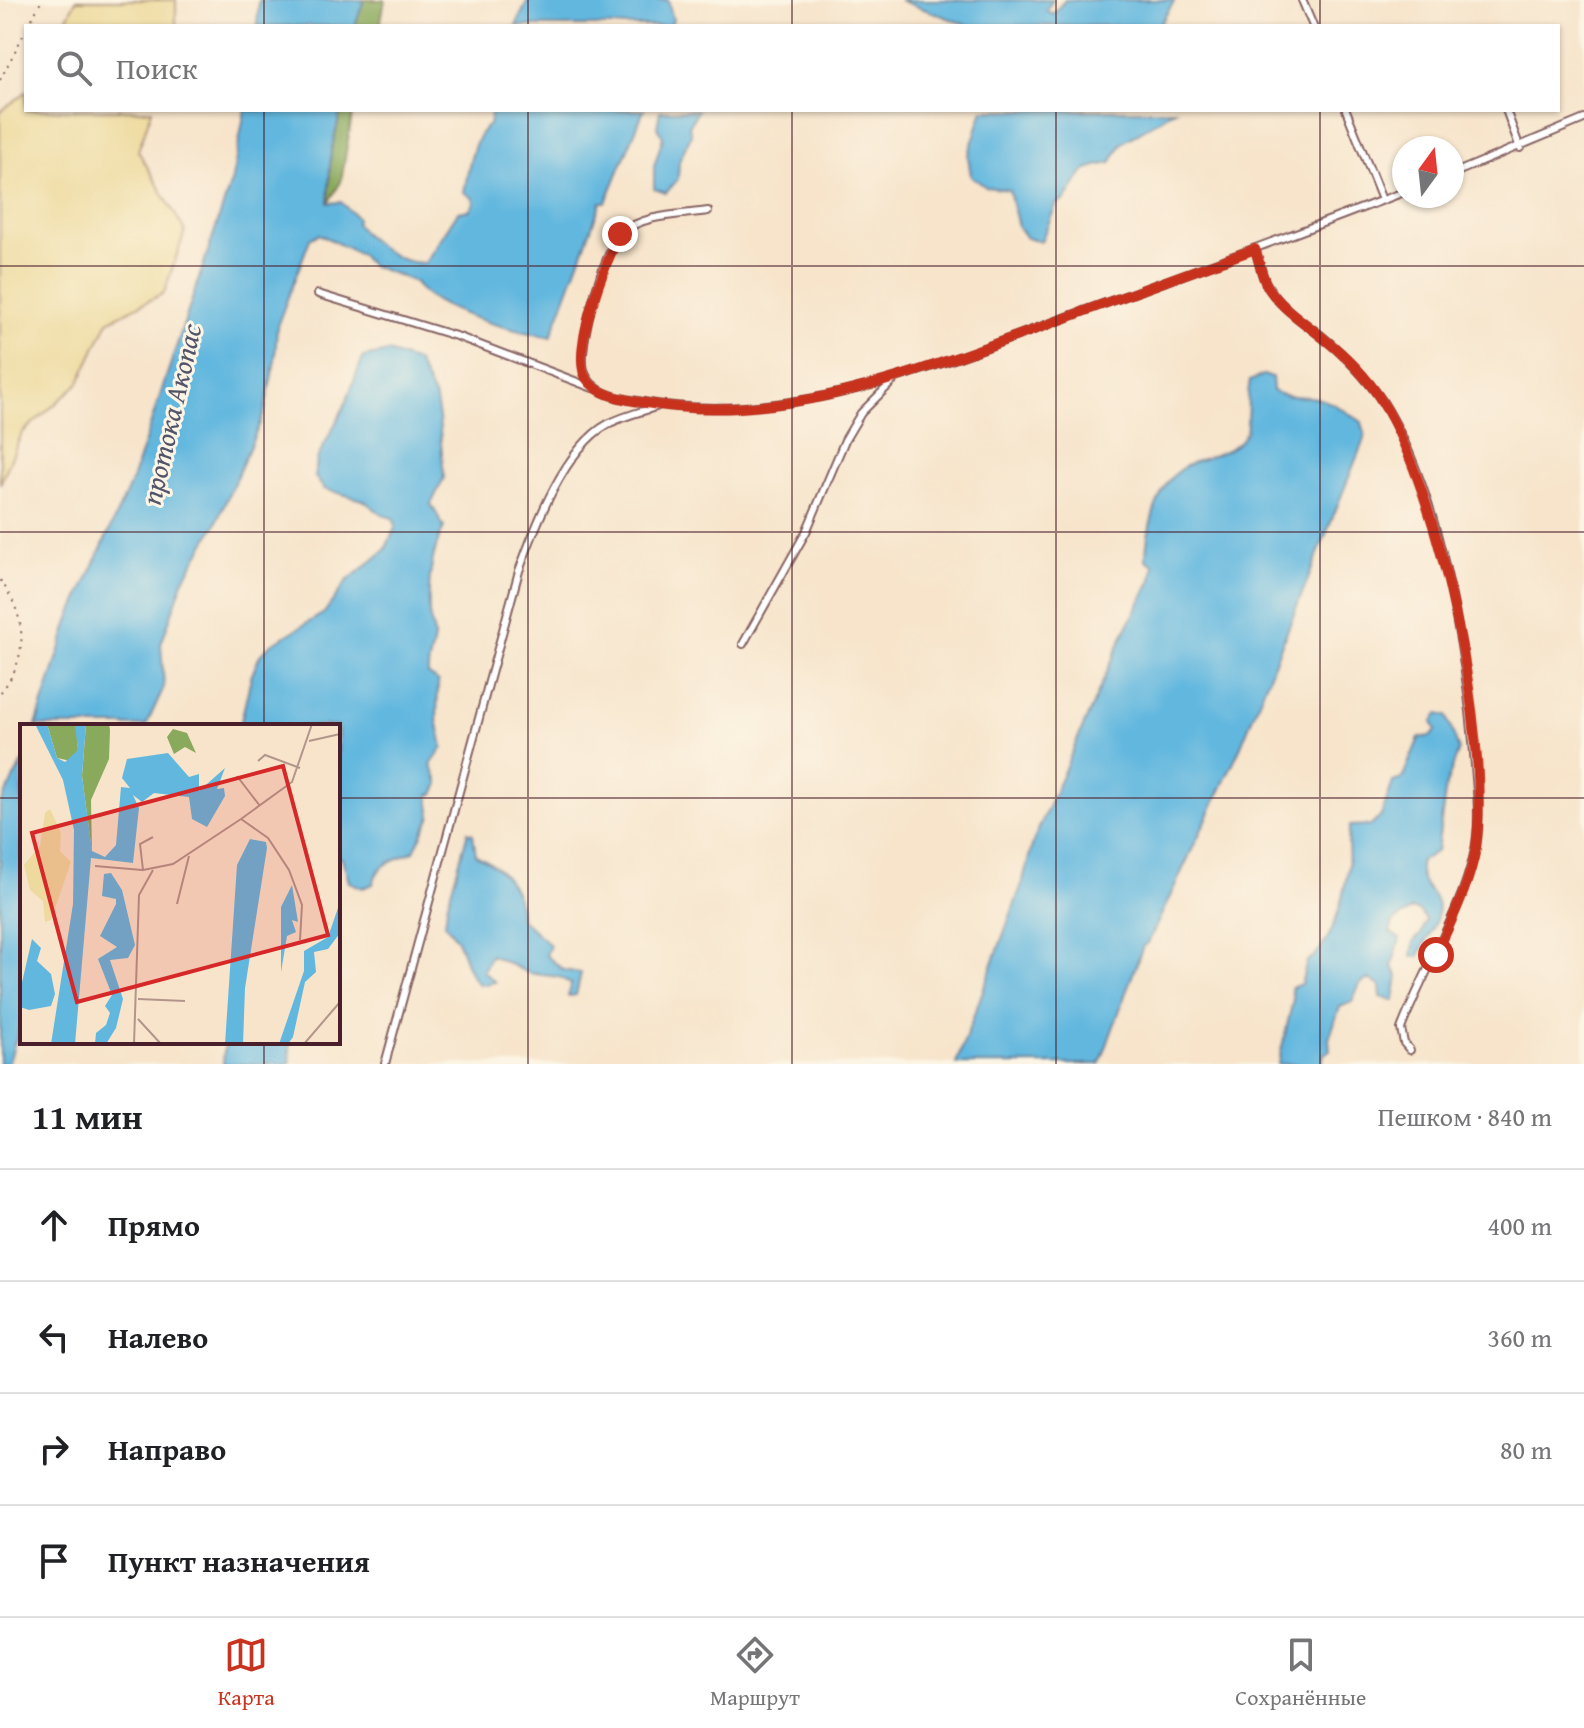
<!DOCTYPE html>
<html lang="ru">
<meta charset="utf-8">
<style>
body{margin:0;font-family:"Gentium Book Plus",serif;background:#f2f2f2;color:#202124}
.compass{position:absolute;left:1392px;top:136px;width:72px;height:72px;border-radius:50%;background:#fff;box-shadow:0 2px 6px #0004;rotate:15deg}
.stop{position:absolute;width:24px;height:24px;margin:-18px;border:6px solid #c8321e;border-radius:50%;background:#fff}
.stop.end{background:#c8321e;border-color:#fff;box-shadow:0 2px 8px #0008}
.list{margin:0;padding:0;list-style:none}
h2{display:flex;justify-content:space-between;align-items:center;height:104px;margin:0;padding:0 32px;font-size:34px}
h2 small{font-size:26px;font-weight:400;color:#757577}
.list li{display:grid;grid-template-columns:52px 1fr auto;gap:24px;align-items:center;box-sizing:border-box;height:112px;padding:0 32px;border-top:2px solid #e0e0e0}
.list b{display:block;font-size:30px;white-space:nowrap}
.list em{font-size:26px;font-style:normal;color:#757577}
.icon{flex:none;width:44px;height:44px;fill:none;stroke:currentColor;stroke-width:2;stroke-linecap:round;stroke-linejoin:round}
.map{position:relative;flex:none;width:1584px;height:1064px;overflow:hidden}
.search{position:absolute;background:#fff;box-shadow:0 2px 6px #0004;left:24px;right:24px;top:24px;height:88px;display:flex;align-items:center;gap:20px;box-sizing:border-box;padding:0 28px;border-radius:0px;color:#757577;font-size:30px}
.sheet{height:552px;background:#fff}
nav{display:flex;justify-content:space-around;align-items:center;box-sizing:border-box;height:112px;border-top:2px solid #e0e0e0;background:#fff;font-size:22px;color:#757577}
nav a{display:grid;justify-items:center;gap:4px}
nav .on{color:#c8321e}
.map>svg:first-child{display:block}
.forest{fill:#89a95c;stroke:#6a6444;stroke-width:2}
.sand{fill:#eeda9e;stroke:#9c7c64;stroke-width:2}
.water{fill:#62b7df;stroke:#566b85;stroke-width:2}
.lines{fill:none;stroke-linecap:round;stroke-linejoin:round}
.lane-casing{stroke:#876463;stroke-width:10}
.path{stroke:#876463;stroke-width:2;stroke-dasharray:2 6;stroke-linecap:butt}
.lane{stroke:#fff;stroke-width:6}
.route{stroke:#c8321e;stroke-width:10}
.grid{fill:none;stroke:#4a1f2b;stroke-width:2;stroke-opacity:0.55}
.labels{text-anchor:middle;stroke-width:6;stroke-linejoin:round;paint-order:stroke}
.water-label{font-size:28px;font-style:italic;fill:#52546a;stroke:#fcf5e5}
.inset-road{fill:none;stroke:#b2958b;stroke-width:2}
.view{fill:#d62828;fill-opacity:0.15;stroke:#d62828;stroke-width:4}
.inset-edge{fill:none;stroke:#4a1f2b;stroke-width:4}
</style>
<div class="map">
<svg width="1584" height="1064" viewBox="0 0 1584 1064">
<rect width="100%" height="100%" fill="#fcf5e5"/>
<filter id="ink" filterUnits="userSpaceOnUse"><feTurbulence type="fractalNoise" baseFrequency=".0125" numOctaves="2"/><feDisplacementMap in="SourceGraphic" scale="16" xChannelSelector="R" yChannelSelector="G"/><feConvolveMatrix kernelMatrix="1 2 1 2 8 2 1 2 1" color-interpolation-filters="sRGB"/></filter>
<filter id="wash" filterUnits="userSpaceOnUse"><feTurbulence type="fractalNoise" baseFrequency=".006" numOctaves="4" result="noise"/><feDisplacementMap in="SourceGraphic" scale="32" xChannelSelector="R" yChannelSelector="G"/><feGaussianBlur stdDeviation="1.8" result="paint"/><feColorMatrix in="noise" values="0 0 0 0 0 0 0 0 0 0 0 0 0 0 0 0 0 1.4 0 .05"/><feComposite in="paint" operator="in"/></filter>
<g filter="url(#wash)">
<rect width="100%" height="100%" fill="#f7e4cb"/>
<!-- forest -->
<path class="forest" d="M 364,0 L 385,0 L 380,26 L 355,26 Z
M 341,110 L 353,110 L 341,182 L 328,203 L 331,151 Z"/>
<!-- sand -->
<path class="sand" d="M 76,0 L 176,0 L 176,26 L 63,26 Z
M 26,92 L 26,110 L 152,110 L 138,151 L 185,231 L 164,293 L 108,321 L 79,383 L 22,433 L 0,484 L 0,112 Z"/>
<!-- water -->
<path class="water" d="M 259,0 L 364,0 L 355,26 L 257,26 Z
M 528,0 L 668,0 L 673,20 L 670,26 L 516,26 Z
M 899,0 L 1053,0 L 1046,10 L 1053,14 L 1065,0 L 1175,0 L 1159,26 L 970,26 Z
M 245,110 L 341,110 L 331,151 L 328,203 L 341,202 L 357,218 L 356,224 C 372,244 398,264 425,263 L 458,212 L 470,210 L 474,203 L 473,198 L 464,192 C 468,174 472,135 489,125 L 492,110 L 644,110 L 606,202 L 601,202 L 551,337 C 519,332 429,311 415,282 L 370,265 L 361,255 L 319,234 L 310,239 L 277,326 L 275,360 L 264,414 L 215,526 L 184,579 L 161,644 L 164,687 L 146,726 L 36,726 L 70,618 L 132,480 L 232,179 Z
M 698,110 L 689,126 L 691,135 L 679,161 L 678,179 L 666,193 L 654,189 L 654,166 L 663,137 L 657,127 L 660,111 Z
M 983,110 L 1175,110 L 1122,143 L 1111,163 C 1102,165 1093,165 1086,171 C 1074,179 1071,202 1057,203 L 1041,241 L 1026,238 L 1018,227 L 1009,190 L 986,187 L 971,176 L 968,156 Z
M 388,352 L 417,362 L 436,400 L 439,418 L 444,478 L 431,504 L 444,527 C 431,554 428,581 429,612 C 429,621 434,628 434,637 C 433,650 427,661 428,674 L 438,682 L 437,719 L 443,747 L 431,765 L 439,784 L 434,794 L 429,795 L 431,816 L 414,851 C 395,861 378,862 373,884 L 363,888 L 349,882 L 342,858 L 338,858 L 338,726 L 240,726 L 251,677 L 260,655 L 270,645 L 324,613 L 347,581 L 385,550 L 396,526 L 393,518 L 383,515 L 363,500 L 324,489 L 315,477 L 317,459 L 344,407 L 363,357 Z
M 1263,375 L 1272,377 L 1273,391 C 1287,399 1301,395 1317,398 C 1333,402 1348,413 1362,422 L 1365,437 L 1241,746 L 1148,943 L 1143,946 L 1100,1064 L 956,1064 L 1022,884 L 1033,842 L 1123,635 L 1152,580 L 1154,565 L 1146,560 C 1146,534 1156,490 1177,472 C 1196,455 1236,457 1246,431 C 1249,421 1246,395 1250,381 Z
M 1438,714 L 1447,716 L 1459,750 L 1446,785 L 1437,851 L 1421,861 C 1414,885 1440,894 1438,911 C 1436,927 1425,943 1418,957 L 1412,957 L 1414,941 L 1421,934 L 1426,920 L 1419,911 L 1412,909 L 1393,922 L 1390,932 L 1400,939 L 1392,966 L 1398,976 L 1394,1001 L 1381,997 L 1380,986 L 1369,979 L 1360,984 L 1352,1002 L 1340,1007 L 1329,1039 L 1330,1050 L 1324,1054 L 1322,1064 L 1278,1064 L 1293,1000 L 1291,988 L 1301,984 L 1307,961 C 1333,946 1343,898 1348,869 C 1350,854 1346,839 1350,826 L 1371,825 L 1381,816 L 1393,782 L 1402,779 L 1419,738 L 1431,736 L 1436,730 L 1432,722 Z
M 22,762 L 22,1020 L 8,1064 L 0,1064 L 0,805 Z
M 468,832 L 473,834 L 476,855 C 503,868 520,888 520,918 L 550,945 L 546,955 L 563,970 L 581,973 L 576,995 L 568,996 L 571,984 L 559,977 L 528,973 L 491,955 L 483,971 L 495,982 L 480,985 C 462,972 465,941 445,925 L 447,906 Z
M 225,1042 L 290,1042 L 290,1064 L 223,1064 Z"/>
</g>
<g filter="url(#ink)">
<g class="lines">
<defs>
<path id="lane" d="M 1302,0 L 1313,26
M 1346,110 L 1382,200
M 1506,110 L 1520,148
M 1452,174 L 1584,119
M 708,211 C 681,215 643,214 622,233 C 603,250 577,347 584,370 C 590,393 617,398 637,401 C 792,430 939,364 1081,312 C 1189,273 1297,233 1404,192
M 1255,249 C 1259,260 1261,273 1266,283 C 1279,307 1302,321 1323,337 C 1344,355 1365,376 1381,399 C 1441,492 1467,655 1475,766 C 1477,793 1481,823 1475,850 C 1461,914 1424,969 1401,1029 L 1404,1043 L 1410,1050
M 318,294 L 459,337 L 593,388
M 743,644 L 806,532 L 845,440 L 861,413 L 894,380
M 385,1064 L 519,571 C 535,527 564,448 608,424 C 623,416 640,412 656,407"/>
</defs>
<!-- lane casing -->
<use href="#lane" class="lane-casing"/>
<!-- path -->
<path class="path" d="M 28,26 L 42,0
M 0,80 L 26,30
M 0,580 C 27,616 30,658 0,693"/>
<!-- lane -->
<use href="#lane" class="lane"/>
</g>
</g>
<g class="lines" filter="url(#ink)">
<!-- route -->
<path class="route" d="M 620,234 C 606,261 570,351 586,378 C 596,395 622,399 640,402 C 775,427 903,377 1028,332 C 1103,304 1179,276 1255,249 C 1259,260 1261,274 1266,284 C 1279,307 1303,321 1323,338 C 1345,355 1366,376 1381,400 C 1440,493 1491,738 1476,847 C 1470,884 1451,921 1436,955"/>
</g>
<!-- grid -->
<path class="grid" d="M 264,0 L 264,26M 528,0 L 528,26M 792,0 L 792,26M 1056,0 L 1056,26M 1320,0 L 1320,26M 264,110 L 264,726M 528,110 L 528,1064M 792,110 L 792,1064M 1056,110 L 1056,1064M 1320,110 L 1320,1064M 0,266 L 1584,266M 0,532 L 1584,532M 0,798 L 22,798M 338,798 L 1584,798M 264,1042 L 264,1064"/>
<g class="labels">
<!-- water labels -->
<g class="water-label">
<text transform="translate(171 414) rotate(-77)" y="10">протока Акопас</text>
</g>
</g>
<!-- overview -->
<g transform="translate(20 724)">
<rect width="320" height="320" fill="#f7e4cb"/>
<path d="M 27,0 L 56,0 L 58,26 L 51,37 L 37,34 ZM 66,0 L 89,0 L 90,6 L 89,35 L 71,76 L 72,128 L 62,52 ZM 153,5 L 167,9 L 176,29 L 165,23 L 154,30 L 147,13 Z" fill="#89a95c"/>
<path d="M 30,85 L 41,109 L 40,127 L 51,138 L 31,196 L 25,198 L 23,177 L 10,166 L 4,141 L 20,122 L 25,89 Z" fill="#eeda9e"/>
<path d="M 15,0 L 27,0 L 37,34 L 45,38 L 58,26 L 55,1 L 66,0 L 62,52 L 71,119 L 72,127 L 85,133 L 96,121 L 101,63 L 110,64 L 102,54 L 107,35 L 148,29 L 169,53 L 179,50 L 179,67 L 205,44 L 197,65 L 204,64 L 205,72 L 187,103 L 172,95 L 169,73 L 134,69 L 122,78 L 113,71 L 119,84 L 113,139 L 71,134 L 55,320 L 31,320 L 53,180 L 54,106 L 43,56 ZM 230,115 L 246,118 L 247,124 L 225,264 L 223,320 L 205,320 L 217,141 ZM 91,149 L 102,166 L 115,221 L 108,234 L 90,236 L 103,275 L 96,304 L 86,320 L 75,320 L 76,309 L 86,301 L 90,289 L 85,282 L 92,271 L 78,235 L 97,223 L 80,212 L 96,180 L 96,175 L 82,172 L 84,150 ZM 272,161 L 278,198 L 272,196 L 276,208 L 267,212 L 261,248 L 261,183 ZM 320,178 L 320,209 L 308,225 L 294,228 L 296,248 L 285,258 L 273,313 L 268,320 L 259,320 L 284,247 L 284,227 L 308,213 ZM 12,215 L 21,224 L 17,237 L 31,250 L 35,270 L 31,282 L 9,286 L 0,283 L 0,267 Z" fill="#62b7df"/>
<path class="inset-road" d="M 289,17 L 320,10M 238,37 L 245,31 L 280,44M 217,52 L 240,82M 221,95 L 248,114 L 269,146 L 282,181 L 280,216M 133,113 L 120,120 L 123,146 L 153,140 L 221,95 L 272,58 L 292,0M 75,142 L 122,146M 157,180 L 169,132M 118,275 L 165,277M 118,295 L 141,320M 114,320 L 119,171 L 133,146M 284,320 L 320,278"/>
<path class="view" d="M 263,42 L 308,211 L 57,278 L 12,109 Z"/>
<rect width="320" height="320" class="inset-edge"/>
</g>
</svg>
<svg class="compass" viewBox="-18 -18 36 36"><path d="M0-13l5 13h-10z" fill="#e53935"/><path d="M0 13l5-13h-10z" fill="#757577"/></svg>
<div class="stop" style="left:1436px;top:955px"></div>
<div class="stop end" style="left:620px;top:234px"></div>
<div class="search"><svg class="icon" aria-label="search" viewBox="0 0 24 24"><circle cx="10" cy="10" r="6"/><path d="M15 15l6 6"/></svg>Поиск</div>
</div>
<section class="sheet">
<h2>11 мин<small>Пешком · 840 m</small></h2>
<ul class="list">
<li><svg class="icon" aria-label="ahead" viewBox="0 0 24 24"><path d="M12 20V5M6 11l6-6 6 6"/></svg><div><b>Прямо</b></div><em>400 m</em></li>
<li><svg class="icon" aria-label="left" viewBox="0 0 24 24"><path d="M17 20v-9H6M10 6l-5 5 5 5"/></svg><div><b>Налево</b></div><em>360 m</em></li>
<li><svg class="icon" aria-label="right" viewBox="0 0 24 24"><path d="M7 20v-9h11M14 6l5 5-5 5"/></svg><div><b>Направо</b></div><em>80 m</em></li>
<li><svg class="icon" aria-label="arrive" viewBox="0 0 24 24"><path d="M6 21V4h12l-3 4 3 4H6"/></svg><div><b>Пункт назначения</b></div></li>
</ul>
</section>
<nav>
<a class="on"><svg class="icon" aria-label="map" viewBox="0 0 24 24"><path d="M3 6l6-2 6 2 6-2v14l-6 2-6-2-6 2zM9 4v14M15 6v14"/></svg>Карта</a>
<a><svg class="icon" aria-label="directions" viewBox="0 0 24 24"><path d="M12 3l9 9-9 9-9-9zM9 14v-3h6M13 9l2 2-2 2"/></svg>Маршрут</a>
<a><svg class="icon" aria-label="saved" viewBox="0 0 24 24"><path d="M7 4h10v16l-5-4-5 4z"/></svg>Сохранённые</a>
</nav>
